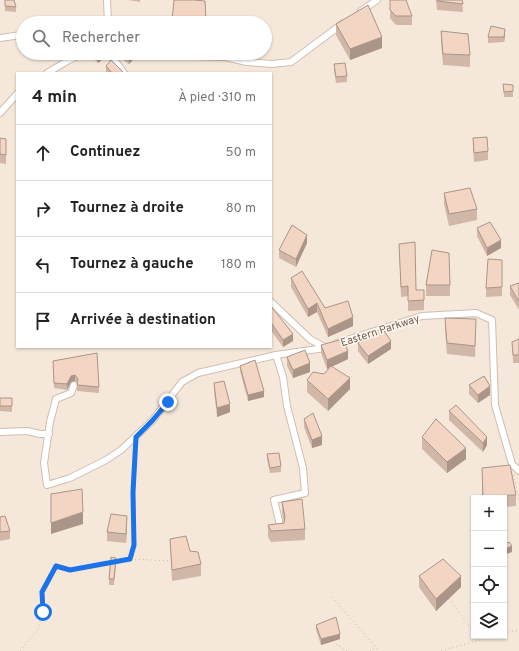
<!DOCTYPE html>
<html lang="fr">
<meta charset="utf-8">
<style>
body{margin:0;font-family:Overpass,sans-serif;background:#f2f2f2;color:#222}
.controls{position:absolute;right:12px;bottom:12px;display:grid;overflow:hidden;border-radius:0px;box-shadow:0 1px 3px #0004}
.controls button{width:36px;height:36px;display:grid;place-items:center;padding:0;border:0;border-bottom:1px solid #e0e0e0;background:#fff;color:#222;font:20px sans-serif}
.stop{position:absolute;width:12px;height:12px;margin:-9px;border:3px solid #1a73e8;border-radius:50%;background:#fff}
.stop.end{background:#1a73e8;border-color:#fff;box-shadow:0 1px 4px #0008}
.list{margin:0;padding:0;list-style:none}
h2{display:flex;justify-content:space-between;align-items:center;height:52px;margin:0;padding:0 16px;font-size:17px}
h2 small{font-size:13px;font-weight:400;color:#767676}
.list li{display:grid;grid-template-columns:26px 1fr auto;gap:12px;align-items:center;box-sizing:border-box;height:56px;padding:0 16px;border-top:1px solid #e0e0e0}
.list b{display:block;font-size:15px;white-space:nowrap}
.list em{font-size:13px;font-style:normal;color:#767676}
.icon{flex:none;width:22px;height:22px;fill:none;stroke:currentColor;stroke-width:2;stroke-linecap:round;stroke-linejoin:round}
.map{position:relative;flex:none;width:519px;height:651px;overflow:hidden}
.search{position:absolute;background:#fff;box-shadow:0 1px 3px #0004;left:16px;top:16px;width:256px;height:44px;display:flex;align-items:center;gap:10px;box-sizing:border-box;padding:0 14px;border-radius:22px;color:#767676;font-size:15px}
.panel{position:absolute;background:#fff;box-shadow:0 1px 3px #0004;left:16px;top:72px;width:256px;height:276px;border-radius:0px}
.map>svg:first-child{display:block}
.residential{fill:#f5e8da;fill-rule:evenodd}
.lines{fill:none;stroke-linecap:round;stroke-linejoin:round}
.street-casing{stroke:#d1beb0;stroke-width:8}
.path{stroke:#d9b8a5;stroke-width:1;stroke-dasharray:1 3;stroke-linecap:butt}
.street{stroke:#fff;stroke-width:6}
.wall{fill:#d1b7a8}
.shaded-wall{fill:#aa9588}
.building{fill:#f3d5c3;stroke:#aa9588}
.route{stroke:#1a73e8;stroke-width:5}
.labels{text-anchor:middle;stroke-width:3;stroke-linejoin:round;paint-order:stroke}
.street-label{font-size:11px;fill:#7a5c4d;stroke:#fffaf3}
</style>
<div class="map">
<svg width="519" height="651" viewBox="0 0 519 651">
<rect width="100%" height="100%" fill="#fdf6ec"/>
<!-- residential -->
<path class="residential" d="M 0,0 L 519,0 L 519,651 L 0,651 ZM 23,23 L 265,23 L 265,53 L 23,53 ZM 17,73 L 271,73 L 271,347 L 17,347 ZM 474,498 L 504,498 L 504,636 L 474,636 Z"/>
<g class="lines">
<defs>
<path id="street" d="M 107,0 L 108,23
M 361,11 L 377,0
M 0,38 L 21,35 L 23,36
M 57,53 L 69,60 L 84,53
M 109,53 L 124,73
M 182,53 L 193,56 L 225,57 L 247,62 L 272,64 L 291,62 L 342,24
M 47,73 L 69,60
M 0,113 L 17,94
M 271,302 L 311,340 L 325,347
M 337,343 L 422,316 L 476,313 L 492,320 L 495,405 L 512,464 L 519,471
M 276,355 L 283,377 L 287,406 L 303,468 L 305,493 L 274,500 L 281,529
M 74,385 L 71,393 L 56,399 L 50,422 L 44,463 L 47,485 L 70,478 L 106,460 L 121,450 L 152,421 L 182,382 L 198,373 L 276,355 L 325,348
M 0,432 L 27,431 L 40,434 L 49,434"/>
</defs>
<!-- street casing -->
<use href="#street" class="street-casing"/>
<!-- path -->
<path class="path" d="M 514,475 L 519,500
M 131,559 L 172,561
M 116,561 L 131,559 L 134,545 L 133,492 L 135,445
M 332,597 L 379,651
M 449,599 L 474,632
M 504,633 L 519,630
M 477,636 L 479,639
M 336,644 L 347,651
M 20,651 L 38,629 L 43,612 L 42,592 L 56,566 L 70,570 L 111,562
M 370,651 L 375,648
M 441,651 L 494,636"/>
<!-- street -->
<use href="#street" class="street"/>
</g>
<!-- wall -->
<path class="wall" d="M 128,0 L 140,0 L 140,2 Z
M 174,0 L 205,1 L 206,23 L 172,23 Z
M 390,0 L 412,16 L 412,25 L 396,25 L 390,18 Z
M 436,0 L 462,0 L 463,12 L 437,10 Z
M 5,6 L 16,7 L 16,12 L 5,11 Z
M 336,24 L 382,48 L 350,60 L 336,35 Z
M 441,31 L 470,55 L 470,67 L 443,65 L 441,42 Z
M 505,35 L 504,42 L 488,43 L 488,37 Z
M 90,53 L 104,53 L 104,58 L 98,63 L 90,56 Z
M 115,53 L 137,53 L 137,55 L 129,64 L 117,56 Z
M 334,64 L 347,76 L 347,82 L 336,83 L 334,70 Z
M 106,66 L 124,73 L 106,73 Z
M 503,84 L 513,85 L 513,97 L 504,97 Z
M 0,138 L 6,139 L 6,164 L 0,163 Z
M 473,138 L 488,151 L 488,160 L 474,162 L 473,146 Z
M 444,193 L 477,209 L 477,220 L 449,226 L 444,204 Z
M 477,228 L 501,248 L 487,256 L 477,236 Z
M 307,243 L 296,267 L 279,258 L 279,250 Z
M 399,244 L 416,290 L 424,300 L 424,310 L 408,311 L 408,296 L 401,297 Z
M 502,260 L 502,296 L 486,297 L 486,288 Z
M 291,278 L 325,308 L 353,326 L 328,337 L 317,312 L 308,317 L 291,287 Z
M 519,283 L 519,310 L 510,295 L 510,286 Z
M 426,285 L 450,285 L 450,296 L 426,296 Z
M 271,306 L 293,341 L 283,347 L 272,332 L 271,332 Z
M 445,318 L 476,330 L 475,357 L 447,354 L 445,330 Z
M 519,339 L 519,363 L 513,363 L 512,342 Z
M 358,343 L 391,349 L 368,364 L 358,351 Z
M 321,345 L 348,359 L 331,367 L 350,389 L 328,411 L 307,392 L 307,380 L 324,374 L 329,368 L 327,369 L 321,353 Z
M 287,357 L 310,372 L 293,378 L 287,366 Z
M 53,361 L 99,387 L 99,393 L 77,391 L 77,383 L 75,381 L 71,382 L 67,390 L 54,388 Z
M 240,366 L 264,397 L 248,401 L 240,371 Z
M 214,383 L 230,412 L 217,417 L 214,391 Z
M 469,385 L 490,395 L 478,403 L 469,394 Z
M 0,398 L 12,398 L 12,412 L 0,411 Z
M 449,411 L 487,445 L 483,452 L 449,420 Z
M 304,419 L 322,445 L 312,448 L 304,427 Z
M 422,437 L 466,459 L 447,473 L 422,449 Z
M 267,454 L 281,466 L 281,472 L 270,473 L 267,459 Z
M 482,468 L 516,495 L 516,506 L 504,507 L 504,498 L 482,498 Z
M 282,502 L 305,529 L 305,540 L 271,542 L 268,537 L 268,525 L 284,523 L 282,513 Z
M 0,517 L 10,531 L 10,539 L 0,541 Z
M 127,525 L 126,543 L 107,541 L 107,532 Z
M 170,539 L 190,551 L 201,564 L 201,576 L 172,581 Z
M 116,564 L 114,585 L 109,585 L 109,579 Z
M 419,576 L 461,587 L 436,611 L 419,587 Z
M 316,625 L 340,639 L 321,645 L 316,630 Z"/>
<!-- shaded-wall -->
<path class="shaded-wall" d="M 505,29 L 505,35 L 504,42 L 504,37 Z
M 382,37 L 382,48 L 350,60 L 350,49 Z
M 103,53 L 104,53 L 104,58 L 98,63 L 98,57 Z
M 131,53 L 137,53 L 137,55 L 129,64 L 129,56 Z
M 307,235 L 307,243 L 296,267 L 296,259 Z
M 501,240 L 501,248 L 487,256 L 487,248 Z
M 317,303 L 317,312 L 308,317 L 308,309 Z
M 353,317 L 353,326 L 328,337 L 328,329 Z
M 293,334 L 293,341 L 283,347 L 283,340 Z
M 391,341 L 391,349 L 368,364 L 368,356 Z
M 348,351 L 348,359 L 327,369 L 327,360 Z
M 310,363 L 310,372 L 293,378 L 293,370 Z
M 75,375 L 75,381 L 71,382 L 67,390 L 67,384 L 71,376 Z
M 350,378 L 350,389 L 328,411 L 328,399 Z
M 490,386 L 490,395 L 478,403 L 478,395 Z
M 264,391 L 264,397 L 248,401 L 248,395 Z
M 230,404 L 230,412 L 217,417 L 217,408 Z
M 322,436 L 322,445 L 312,448 L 312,440 Z
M 487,437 L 487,445 L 483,452 L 483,443 Z
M 466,448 L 466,459 L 447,473 L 447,462 Z
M 83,512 L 83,524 L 51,534 L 51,523 Z
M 127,516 L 127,525 L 126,543 L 126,534 Z
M 512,546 L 512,552 L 504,555 L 504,549 Z
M 461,576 L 461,587 L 436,611 L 436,599 Z
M 340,634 L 340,639 L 321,645 L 321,639 Z"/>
<!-- building -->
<path class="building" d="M 5,0 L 14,0 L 16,7 L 5,6 Z
M 174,0 L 194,0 L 205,1 L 206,20 L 172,21 Z
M 390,0 L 406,0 L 412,16 L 396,16 L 390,10 Z
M 437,0 L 462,0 L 463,4 L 437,1 Z
M 368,5 L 382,37 L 350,49 L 336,24 Z
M 491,26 L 505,29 L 504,37 L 488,37 Z
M 441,31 L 468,34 L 470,55 L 443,54 Z
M 93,53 L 103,53 L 98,57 Z
M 125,53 L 131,53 L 129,56 Z
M 111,60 L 124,73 L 112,73 L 106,66 Z
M 345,63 L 347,76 L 336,77 L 334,64 Z
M 503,84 L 513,85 L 513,91 L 504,92 Z
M 487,137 L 488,151 L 474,153 L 473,138 Z
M 0,138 L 6,139 L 6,155 L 0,154 Z
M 470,188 L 477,209 L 449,214 L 444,193 Z
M 490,222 L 501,240 L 487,248 L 477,228 Z
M 292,225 L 307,235 L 296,259 L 279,250 Z
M 415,242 L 416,290 L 424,290 L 424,300 L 408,301 L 408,286 L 401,287 L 399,244 Z
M 432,250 L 449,253 L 450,285 L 426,285 Z
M 488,259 L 502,260 L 502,287 L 486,288 Z
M 302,271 L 325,308 L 348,301 L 353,317 L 328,329 L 317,303 L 308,309 L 291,278 Z
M 519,283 L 519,302 L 510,286 Z
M 271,306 L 293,334 L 283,340 L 272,324 L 271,325 Z
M 445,318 L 476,319 L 475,346 L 447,343 Z
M 382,328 L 391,341 L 368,356 L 358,343 Z
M 343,339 L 348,351 L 327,360 L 321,345 Z
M 519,339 L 519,355 L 513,355 L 512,342 Z
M 305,350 L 310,363 L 293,370 L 287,357 Z
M 97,353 L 99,387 L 77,385 L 78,379 L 75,375 L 71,376 L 67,384 L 54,383 L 53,361 Z
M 255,360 L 264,391 L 248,395 L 240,366 Z
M 331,366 L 350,378 L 328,399 L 307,380 L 313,372 L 324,374 Z
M 484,376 L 490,386 L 478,395 L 469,385 Z
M 224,381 L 230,404 L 217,408 L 214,383 Z
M 0,398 L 12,398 L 12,406 L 0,406 Z
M 456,405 L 487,437 L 483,443 L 449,411 Z
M 313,413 L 322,436 L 312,440 L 304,419 Z
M 436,419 L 466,448 L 447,462 L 422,437 Z
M 279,453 L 281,466 L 270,468 L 267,454 Z
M 510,465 L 516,495 L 483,496 L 482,468 Z
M 82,489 L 83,512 L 51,523 L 51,494 Z
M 302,499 L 305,529 L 271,531 L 268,525 L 284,523 L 285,517 L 282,502 Z
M 111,514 L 127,516 L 126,534 L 107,532 Z
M 5,516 L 10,531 L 0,532 L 0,517 Z
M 186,536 L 190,551 L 198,552 L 201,564 L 172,570 L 170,539 Z
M 509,542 L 512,546 L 504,549 L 504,544 Z
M 111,557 L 116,558 L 114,579 L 109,579 Z
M 443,559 L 461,576 L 436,599 L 419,576 Z
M 336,617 L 340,634 L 321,639 L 316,625 Z"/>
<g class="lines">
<!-- route -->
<path class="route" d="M 43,612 L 42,592 L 56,566 L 70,570 L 130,559 L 134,545 L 133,492 L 136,437 L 152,421 L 168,402"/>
</g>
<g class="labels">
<!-- street labels -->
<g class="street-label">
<text transform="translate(380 330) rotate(-18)" y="4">Eastern Parkway</text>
</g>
</g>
</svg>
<div class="controls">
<button>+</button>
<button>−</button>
<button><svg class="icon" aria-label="locate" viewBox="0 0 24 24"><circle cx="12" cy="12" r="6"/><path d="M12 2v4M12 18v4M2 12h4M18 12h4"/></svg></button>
<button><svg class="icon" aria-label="layers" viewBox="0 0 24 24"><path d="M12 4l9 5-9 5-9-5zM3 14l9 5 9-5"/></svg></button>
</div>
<div class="stop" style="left:43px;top:612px"></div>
<div class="stop end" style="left:168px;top:402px"></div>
<div class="search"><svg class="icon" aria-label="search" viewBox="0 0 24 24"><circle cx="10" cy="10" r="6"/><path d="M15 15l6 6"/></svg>Rechercher</div>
<section class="panel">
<h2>4 min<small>À pied · 310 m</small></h2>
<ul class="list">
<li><svg class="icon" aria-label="ahead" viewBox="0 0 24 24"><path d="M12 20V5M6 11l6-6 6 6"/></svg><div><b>Continuez</b></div><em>50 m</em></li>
<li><svg class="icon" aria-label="right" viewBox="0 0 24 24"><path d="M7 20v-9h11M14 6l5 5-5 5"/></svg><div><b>Tournez à droite</b></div><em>80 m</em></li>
<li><svg class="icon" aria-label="left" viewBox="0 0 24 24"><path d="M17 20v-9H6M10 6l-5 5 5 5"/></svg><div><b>Tournez à gauche</b></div><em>180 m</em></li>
<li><svg class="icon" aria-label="arrive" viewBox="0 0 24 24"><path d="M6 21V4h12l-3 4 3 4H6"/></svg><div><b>Arrivée à destination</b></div></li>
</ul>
</section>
</div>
